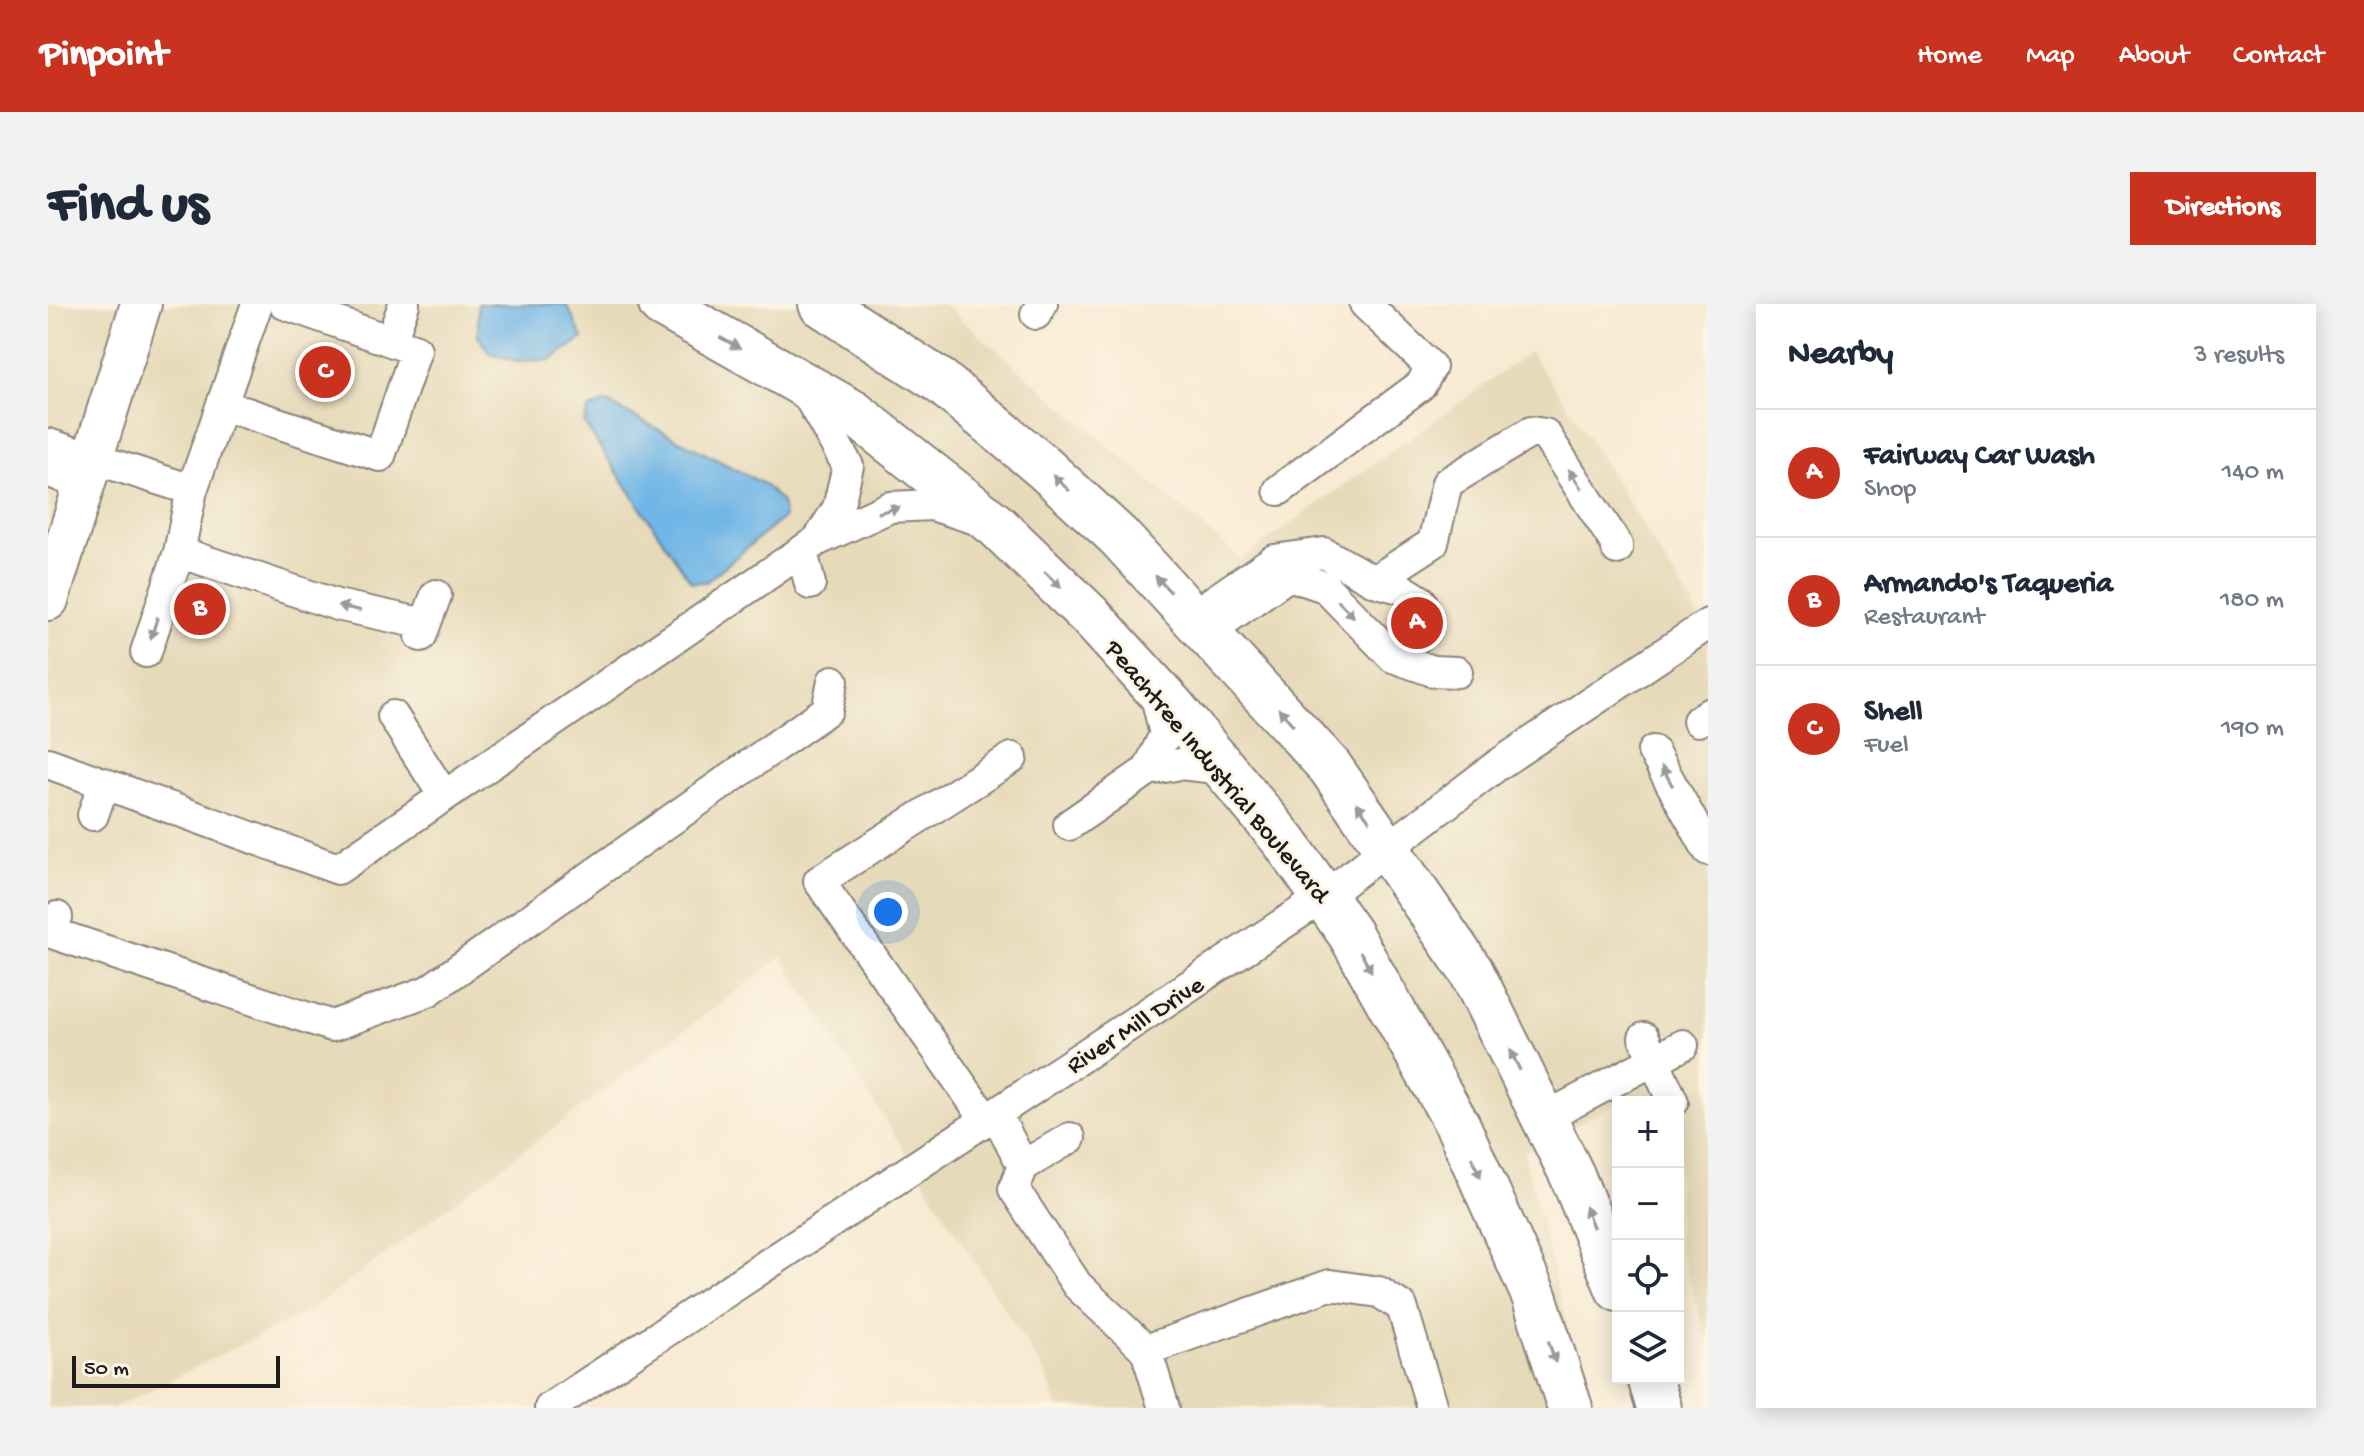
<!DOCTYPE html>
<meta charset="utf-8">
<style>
body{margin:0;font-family:"Gochi Hand",sans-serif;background:#f2f2f3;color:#1f2937}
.controls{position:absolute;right:24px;bottom:24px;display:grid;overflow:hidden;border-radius:0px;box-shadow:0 4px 20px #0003}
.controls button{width:72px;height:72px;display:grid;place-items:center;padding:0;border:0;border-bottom:2px solid #e0e1e3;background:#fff;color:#1f2937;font:40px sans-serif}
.scale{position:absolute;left:24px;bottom:20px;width:208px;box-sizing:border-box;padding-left:8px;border:4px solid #1c1c1c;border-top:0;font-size:22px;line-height:28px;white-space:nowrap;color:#1c1c1c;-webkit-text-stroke:6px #fcf5e5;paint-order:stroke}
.you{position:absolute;left:840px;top:608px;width:28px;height:28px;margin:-20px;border:6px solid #fff;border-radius:50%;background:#1a73e8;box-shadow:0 0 0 12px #1a73e833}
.badge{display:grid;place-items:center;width:52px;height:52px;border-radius:50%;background:#c8321e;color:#fff;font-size:26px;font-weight:700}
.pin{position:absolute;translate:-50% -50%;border:4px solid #fff;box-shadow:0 2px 8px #0006}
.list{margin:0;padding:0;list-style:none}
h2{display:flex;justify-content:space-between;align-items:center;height:104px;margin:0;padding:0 32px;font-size:34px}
h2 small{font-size:26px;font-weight:400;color:#747a83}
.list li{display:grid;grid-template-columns:52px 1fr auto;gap:24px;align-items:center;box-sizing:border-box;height:128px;padding:0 32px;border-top:2px solid #e0e1e3}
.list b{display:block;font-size:30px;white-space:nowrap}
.list p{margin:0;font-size:26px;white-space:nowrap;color:#747a83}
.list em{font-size:26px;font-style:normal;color:#747a83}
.icon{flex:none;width:44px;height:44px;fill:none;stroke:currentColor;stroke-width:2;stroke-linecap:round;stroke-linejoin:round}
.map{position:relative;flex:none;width:1660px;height:1104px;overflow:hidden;border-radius:0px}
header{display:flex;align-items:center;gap:48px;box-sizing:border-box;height:112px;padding:0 40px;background:#c8321e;color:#fff}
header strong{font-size:38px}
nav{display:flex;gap:44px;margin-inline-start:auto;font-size:28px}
.intro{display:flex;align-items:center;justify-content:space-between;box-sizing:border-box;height:192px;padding:0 48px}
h1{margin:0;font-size:56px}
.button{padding:20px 36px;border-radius:0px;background:#c8321e;color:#fff;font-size:28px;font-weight:700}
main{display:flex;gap:48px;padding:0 48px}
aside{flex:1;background:#fff;border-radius:0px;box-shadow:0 4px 20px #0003}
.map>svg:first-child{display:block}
.built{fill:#e7daba}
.water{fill:#6fb6e6;stroke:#466981;stroke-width:2}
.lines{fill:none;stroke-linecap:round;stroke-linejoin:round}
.minor-casing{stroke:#8a8378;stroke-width:34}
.major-casing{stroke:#8a8378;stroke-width:44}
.highway-casing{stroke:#8a8378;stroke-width:48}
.minor{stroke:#fff;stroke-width:30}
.major{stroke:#fff;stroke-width:40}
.highway{stroke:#fff;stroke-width:44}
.oneway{fill:#999}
.labels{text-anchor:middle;stroke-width:6;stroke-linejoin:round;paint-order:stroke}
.street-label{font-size:26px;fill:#1c1c1c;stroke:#fcf5e5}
</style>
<header>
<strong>Pinpoint</strong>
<nav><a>Home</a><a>Map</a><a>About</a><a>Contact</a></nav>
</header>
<div class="intro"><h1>Find us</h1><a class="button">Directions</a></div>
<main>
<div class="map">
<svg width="1660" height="1104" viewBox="0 0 1660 1104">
<rect width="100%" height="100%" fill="#fcf5e5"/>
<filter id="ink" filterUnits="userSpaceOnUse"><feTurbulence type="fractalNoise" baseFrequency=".0125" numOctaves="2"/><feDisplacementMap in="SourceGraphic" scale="16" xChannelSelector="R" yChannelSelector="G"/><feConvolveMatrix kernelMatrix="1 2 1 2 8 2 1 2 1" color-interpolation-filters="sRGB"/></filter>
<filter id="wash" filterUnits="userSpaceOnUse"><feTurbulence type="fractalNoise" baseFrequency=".006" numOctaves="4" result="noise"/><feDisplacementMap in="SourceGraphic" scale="32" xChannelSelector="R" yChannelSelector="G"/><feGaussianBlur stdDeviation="1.8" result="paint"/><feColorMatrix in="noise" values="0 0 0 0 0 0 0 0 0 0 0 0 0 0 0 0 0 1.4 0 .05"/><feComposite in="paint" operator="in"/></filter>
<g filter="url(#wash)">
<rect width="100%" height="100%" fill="#f8ead3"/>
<!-- built -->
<path class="built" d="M 0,0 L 895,0 L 1193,255 L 1482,48 L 1529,115 L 1660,327 L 1660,1038 L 1630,940 L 1630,798 L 1587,798 L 1584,792 L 1476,848 L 1539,1104 L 1010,1104 L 998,1071 L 734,653 L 264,1005 L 66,1104 L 0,1104 Z"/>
<!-- water -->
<path class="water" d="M 430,0 L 518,0 L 535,34 L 502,56 L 468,57 L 441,49 L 430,32 Z
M 558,98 L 714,179 L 734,198 L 736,213 L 658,278 L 643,278 L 536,119 L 541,105 Z"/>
</g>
<g filter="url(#ink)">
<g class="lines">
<defs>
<path id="minor" d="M 988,10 L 994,0
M 343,37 L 356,0
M 754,81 L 800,162 L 790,204 L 770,236
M 174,101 L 332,152 L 368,46 L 237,0
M 0,140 L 144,186 L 131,248
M 0,167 L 36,182
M 144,186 L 209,0
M 1231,186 L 1373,81 L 1383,63 L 1317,0
M 754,247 L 762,280
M 1326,277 L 1385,239 L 1399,179 L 1483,128 L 1497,130 L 1569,241 L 1569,245
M 1144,312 L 1226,256 L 1276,249 L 1326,277 L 1352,284 L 1373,297 L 1379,312 L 1378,326 L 1345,353
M 1160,328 L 1241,271 L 1277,283 L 1345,353 L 1385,367 L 1409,368
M 373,332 L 388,291
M 98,348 L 131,248 L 289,301 L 377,320
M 345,412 L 396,492
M 1650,417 L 1660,410
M 1605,447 L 1660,546
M 0,459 L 290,565 L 770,236 L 842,203 L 884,201 L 928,215
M 1100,466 L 1117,430 L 1107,388
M 45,511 L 56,479
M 1021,521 L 1100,466 L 1132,460 L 1177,465
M 9,613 L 4,629 L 284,722 L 380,687 L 779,406 L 785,377
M 1596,734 L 1625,798
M 948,810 L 975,862 L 1022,834
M 1496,814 L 1635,741
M 938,816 L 771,577 L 964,454
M 975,862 L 966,885 L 1029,981 L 1098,1046 L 1282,981 L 1331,988 L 1354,1003 L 1384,1104
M 1098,1046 L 1116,1104
M 502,1104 L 1277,592 L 1451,460 L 1660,320"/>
<path id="major" d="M 0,296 L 93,0"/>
<path id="highway" d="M 613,0 L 806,109 L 949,222 L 1043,313 L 1124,402 L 1236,537 L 1302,630 L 1410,822 L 1486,992 L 1522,1104
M 773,0 L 892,77 L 995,163 L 1070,232 L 1282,463 L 1423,667 L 1524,871 L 1570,985
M 1602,1074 L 1611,1104"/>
</defs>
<!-- minor casing -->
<use href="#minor" class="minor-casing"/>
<!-- major casing -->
<use href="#major" class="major-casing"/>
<!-- highway casing -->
<use href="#highway" class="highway-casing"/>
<!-- minor -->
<use href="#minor" class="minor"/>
<!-- major -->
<use href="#major" class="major"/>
<!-- highway -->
<use href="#highway" class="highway"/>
</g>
<!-- one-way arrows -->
<defs><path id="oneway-solid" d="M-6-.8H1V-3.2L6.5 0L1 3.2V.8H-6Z" transform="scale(2)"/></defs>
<g class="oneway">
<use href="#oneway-solid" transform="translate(682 39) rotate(29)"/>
<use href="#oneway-solid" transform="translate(1527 175) rotate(-123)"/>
<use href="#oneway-solid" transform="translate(1013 179) rotate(-137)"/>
<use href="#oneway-solid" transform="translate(841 206) rotate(-15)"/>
<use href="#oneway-solid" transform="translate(1005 276) rotate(44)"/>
<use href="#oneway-solid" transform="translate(1115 280) rotate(-133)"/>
<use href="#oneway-solid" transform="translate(301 304) rotate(-168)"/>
<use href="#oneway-solid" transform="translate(1298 305) rotate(46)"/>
<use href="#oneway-solid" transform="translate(106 324) rotate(108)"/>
<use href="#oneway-solid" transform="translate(1238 413) rotate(-131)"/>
<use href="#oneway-solid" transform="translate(1619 472) rotate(-119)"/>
<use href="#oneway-solid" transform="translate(1315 508) rotate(-126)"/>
<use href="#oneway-solid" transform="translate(1318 658) rotate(61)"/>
<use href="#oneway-solid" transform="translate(1467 756) rotate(-116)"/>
<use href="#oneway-solid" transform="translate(1428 863) rotate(66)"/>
<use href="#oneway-solid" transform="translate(1541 913) rotate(-112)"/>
<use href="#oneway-solid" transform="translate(1504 1048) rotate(72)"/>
</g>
</g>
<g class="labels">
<!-- street labels -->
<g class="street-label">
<text transform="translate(1171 466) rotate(50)" y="9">Peachtree Industrial Boulevard</text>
<text transform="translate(1086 719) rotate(-33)" y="9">River Mill Drive</text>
</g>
</g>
</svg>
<div class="controls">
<button>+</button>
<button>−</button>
<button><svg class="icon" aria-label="locate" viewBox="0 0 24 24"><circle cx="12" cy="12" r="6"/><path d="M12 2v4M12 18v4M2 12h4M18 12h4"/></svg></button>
<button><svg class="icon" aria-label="layers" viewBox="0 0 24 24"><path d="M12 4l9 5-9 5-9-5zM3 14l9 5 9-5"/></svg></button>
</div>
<div class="scale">50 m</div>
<div class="you"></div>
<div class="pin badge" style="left:1369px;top:319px">A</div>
<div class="pin badge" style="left:152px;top:305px">B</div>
<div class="pin badge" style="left:277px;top:68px">C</div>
</div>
<aside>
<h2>Nearby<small>3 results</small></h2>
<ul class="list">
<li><span class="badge">A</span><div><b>Fairway Car Wash</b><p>Shop</p></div><em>140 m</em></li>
<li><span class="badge">B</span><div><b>Armando's Taqueria</b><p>Restaurant</p></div><em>180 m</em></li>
<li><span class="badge">C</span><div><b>Shell</b><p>Fuel</p></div><em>190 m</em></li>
</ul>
</aside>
</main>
